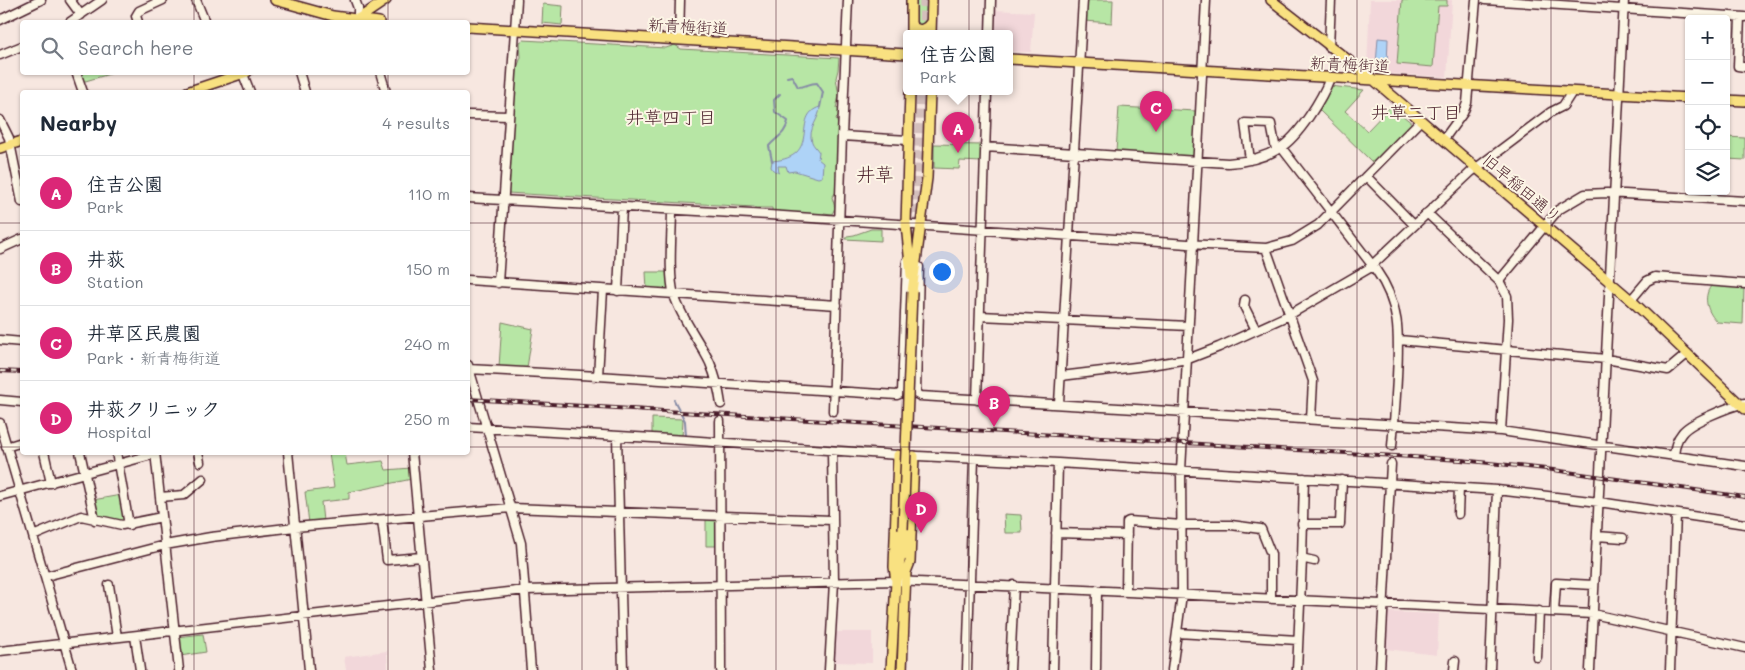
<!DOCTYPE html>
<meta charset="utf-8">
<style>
body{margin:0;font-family:Mali,"Klee One",sans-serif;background:#f6f6f7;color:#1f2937}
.controls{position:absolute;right:15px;top:15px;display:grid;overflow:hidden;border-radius:5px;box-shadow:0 1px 4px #0004}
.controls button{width:45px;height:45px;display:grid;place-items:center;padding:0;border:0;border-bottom:1px solid #e0e1e3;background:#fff;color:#1f2937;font:25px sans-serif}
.you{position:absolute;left:941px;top:271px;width:18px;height:18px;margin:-12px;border:4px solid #fff;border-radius:50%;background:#1a73e8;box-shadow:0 0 0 8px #1a73e833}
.badge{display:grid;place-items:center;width:32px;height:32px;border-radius:50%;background:#db2777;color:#fff;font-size:16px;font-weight:700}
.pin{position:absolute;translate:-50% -41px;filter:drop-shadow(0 1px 2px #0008)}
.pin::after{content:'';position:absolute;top:26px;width:18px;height:15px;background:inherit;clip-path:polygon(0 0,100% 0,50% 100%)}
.popup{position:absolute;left:903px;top:30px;width:110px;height:65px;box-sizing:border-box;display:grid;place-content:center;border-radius:5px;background:#fff;filter:drop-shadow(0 1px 4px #0005);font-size:16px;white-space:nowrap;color:#747a83}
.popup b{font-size:19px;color:#1f2937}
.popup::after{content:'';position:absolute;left:50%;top:100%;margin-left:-10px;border:10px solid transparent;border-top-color:#fff}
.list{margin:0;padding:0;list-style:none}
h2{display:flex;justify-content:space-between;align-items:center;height:65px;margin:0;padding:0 20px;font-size:21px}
h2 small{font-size:16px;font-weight:400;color:#747a83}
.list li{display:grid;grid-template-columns:32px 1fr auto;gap:15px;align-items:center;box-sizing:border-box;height:75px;padding:0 20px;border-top:1px solid #e0e1e3}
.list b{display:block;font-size:19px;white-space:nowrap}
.list p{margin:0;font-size:16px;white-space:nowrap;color:#747a83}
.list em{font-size:16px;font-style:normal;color:#747a83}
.icon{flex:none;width:28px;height:28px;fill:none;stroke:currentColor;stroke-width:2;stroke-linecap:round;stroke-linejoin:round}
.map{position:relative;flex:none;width:1745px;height:670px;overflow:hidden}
.search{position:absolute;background:#fff;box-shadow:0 1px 4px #0004;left:20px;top:20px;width:450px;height:55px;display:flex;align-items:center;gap:12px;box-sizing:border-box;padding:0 18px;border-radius:5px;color:#747a83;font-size:19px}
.panel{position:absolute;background:#fff;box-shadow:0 1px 4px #0004;left:20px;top:90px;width:450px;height:365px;border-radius:5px}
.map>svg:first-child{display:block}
.built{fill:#f2d7da}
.green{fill:#b7e6a5;stroke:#808268}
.water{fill:#aed3f7;stroke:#868ba5}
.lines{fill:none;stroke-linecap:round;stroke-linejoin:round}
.stream{stroke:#868ba5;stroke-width:2}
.major-tunnel{stroke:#d4bfbc;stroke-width:9;stroke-dasharray:9 4.5;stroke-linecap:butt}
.minor-casing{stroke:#4a1f2b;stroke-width:11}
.major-casing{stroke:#4a1f2b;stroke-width:12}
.minor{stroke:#fcf5e5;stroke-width:8}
.major{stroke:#f9e181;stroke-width:9}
.rail-casing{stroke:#4a1f2b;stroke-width:4}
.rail{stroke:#fcf5e5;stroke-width:2;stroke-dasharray:5.5;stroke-linecap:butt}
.major-bridge-casing{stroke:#4a1f2b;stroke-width:12;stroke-linecap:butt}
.major-bridge{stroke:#f9e181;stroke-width:9}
.grid{fill:none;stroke:#4a1f2b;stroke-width:1;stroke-opacity:0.55}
.labels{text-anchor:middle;stroke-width:4;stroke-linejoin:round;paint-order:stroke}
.street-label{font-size:16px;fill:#4a1f2b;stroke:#fcf5e5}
.neighbourhood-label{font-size:18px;fill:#4a1f2b;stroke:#fcf5e5}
.quarter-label{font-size:19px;fill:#4a1f2b;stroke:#fcf5e5}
</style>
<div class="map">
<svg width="1745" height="670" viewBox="0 0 1745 670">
<rect width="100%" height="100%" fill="#f7e7e0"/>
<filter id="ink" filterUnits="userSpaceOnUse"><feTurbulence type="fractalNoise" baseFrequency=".02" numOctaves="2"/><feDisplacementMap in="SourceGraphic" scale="10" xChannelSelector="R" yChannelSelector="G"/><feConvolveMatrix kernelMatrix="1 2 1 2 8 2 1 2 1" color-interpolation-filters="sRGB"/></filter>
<g filter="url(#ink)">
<!-- built -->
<path class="built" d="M 1370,0 L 1452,0 L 1447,77 L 1374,73 L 1367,67 Z
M 994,10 L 1034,12 L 1031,52 L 1009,52 L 1009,34 L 993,34 Z
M 1389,612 L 1439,614 L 1437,655 L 1386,649 L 1387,613 Z
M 834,632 L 872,632 L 872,663 L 833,662 Z
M 387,651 L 388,670 L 346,670 L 344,657 Z"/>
<!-- green -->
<path class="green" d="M 914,0 L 926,0 L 926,21 L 921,26 L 915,25 Z
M 1086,0 L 1113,0 L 1112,23 L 1084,21 Z
M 1402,0 L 1447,0 L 1447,6 L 1438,6 L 1433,67 L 1397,64 Z
M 543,4 L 563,6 L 562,25 L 542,23 Z
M 523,40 L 666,48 L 675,45 L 681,49 L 839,58 L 838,70 L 836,78 L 839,96 L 836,108 L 840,109 L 840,114 L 836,118 L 838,125 L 837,191 L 832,197 L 835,208 L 832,214 L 824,213 L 822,217 L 811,217 L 800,213 L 795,215 L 772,211 L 772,208 L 756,208 L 754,207 L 507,193 L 517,68 L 521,57 L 520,42 Z
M 78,72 L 113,73 L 82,82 Z
M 1330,86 L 1364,90 L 1345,111 L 1367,131 L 1391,106 L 1413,124 L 1374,164 L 1317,108 Z
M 1119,107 L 1196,111 L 1194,156 L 1191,158 L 1116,152 Z
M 1727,137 L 1745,138 L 1745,160 L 1727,159 Z
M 934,144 L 982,145 L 982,162 L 960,161 L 959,169 L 934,168 Z
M 871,229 L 881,229 L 881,241 L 845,239 L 847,236 L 854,235 Z
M 646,272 L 667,272 L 669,288 L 666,291 L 647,290 Z
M 1711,286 L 1744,288 L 1743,324 L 1717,322 C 1708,313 1702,298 1711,286 Z
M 502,322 L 533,329 L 527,368 L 499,367 Z
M 652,418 L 683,419 L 682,437 L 652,436 Z
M 329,453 L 345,453 L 347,465 L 383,461 L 386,470 L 411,468 L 412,479 L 349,492 L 349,499 L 321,502 L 323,521 L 309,523 L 305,492 L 334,488 Z
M 121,495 L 126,520 L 115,521 L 97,518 L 93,500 Z
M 1004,514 L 1021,515 L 1022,533 L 1005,533 Z
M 715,518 L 718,523 L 718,546 L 706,546 L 706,519 Z
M 203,634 L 206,652 L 180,656 L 177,637 Z"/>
<!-- water -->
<path class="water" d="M 1378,38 L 1388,39 L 1387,65 L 1376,65 Z
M 820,107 C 820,119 807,129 812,142 C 813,145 817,149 819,152 L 818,159 L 823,163 L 822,177 L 818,178 L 795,171 L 788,172 L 786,166 L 778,166 L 779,173 L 773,170 L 771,167 L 772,161 C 823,157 790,116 820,107 Z"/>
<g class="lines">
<!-- stream -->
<path class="stream" d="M 787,77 L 792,76 L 798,87 C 805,87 809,83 817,83 L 823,92 L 820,107
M 772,161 L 769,146 C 777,137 786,134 788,121 L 775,112 L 774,100 L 780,94
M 674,400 L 685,421 L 686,437"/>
<!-- major-tunnel -->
<path class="major-tunnel" d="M 923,34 L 924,0
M 915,241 L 921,92"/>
<defs>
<path id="minor" d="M 70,0 L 81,15
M 196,0 L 205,22
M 355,0 L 358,8 L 358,20 L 359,22
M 1485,0 L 1745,17
M 1740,17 L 1738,66 L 1745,67
M 0,20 L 41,0
M 70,22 L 102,0
M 138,22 L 136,16 L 139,11 L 163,0
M 990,34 L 991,0
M 679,40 L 680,0
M 1329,47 L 1331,0
M 0,55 L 22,46
M 76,72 L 83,92
M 299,72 L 305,92
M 380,72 L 386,92
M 243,74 L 250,92
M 468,115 L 509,116
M 0,120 L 9,138 L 22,202
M 842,136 L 908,140
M 1444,139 L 1463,113 L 1467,103 L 1476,0
M 985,147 L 1228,163 C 1246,162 1264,158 1280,148 C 1299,136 1322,99 1330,78
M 1281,147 L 1376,270 C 1401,305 1399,336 1397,377 C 1396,400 1394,423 1392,446
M 1250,160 L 1245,123 L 1271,124 L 1276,150
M 1366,176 L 1414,225
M 468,198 L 769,215 L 1188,244 L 1266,248 L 1292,241 L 1318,225 L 1421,120
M 672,210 C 672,232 668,274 674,295 C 682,320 699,340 710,363 C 716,377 719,390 721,404
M 1427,213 L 1499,281 L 1507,296 L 1508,319 L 1501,431
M 1266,248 L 1313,381 L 1311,419
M 0,249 L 22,239
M 468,280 L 837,305
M 1499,281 L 1558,210 L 1585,194 L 1607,193 L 1745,201
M 498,283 L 517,0
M 618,291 L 622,207
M 1245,300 L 1244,306 L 1256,330
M 1631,300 L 1647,281 L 1655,277 L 1745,284
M 980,316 L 1189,326
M 0,340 L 22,342
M 1399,340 L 1606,359 L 1668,370 L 1687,354
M 468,365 L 521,543 L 531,670
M 468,369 L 598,376 L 897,395 C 904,391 913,391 920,396 L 1501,431 L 1745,466
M 598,376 L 603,290
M 1061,376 L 1144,366 L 1188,359 L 1219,347 L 1289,315 L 1368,269 L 1471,172 L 1551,112 L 1563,106 L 1572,92
M 902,392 L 907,261
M 916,392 L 919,267
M 0,400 L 22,402
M 977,400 L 987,92
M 1059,403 L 1083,0
M 833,411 L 842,136 L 848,0
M 720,421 L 721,670
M 0,423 L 72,670
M 468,427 L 686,440 L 898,455 L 1058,463 L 1497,490 L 1599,502 L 1745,524
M 617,436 L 623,670
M 6,447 L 22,442
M 44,452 L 51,483
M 80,452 L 95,520
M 116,452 L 129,525
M 155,452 L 179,670
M 198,452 L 200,462
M 288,452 L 309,670
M 412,452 L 432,670
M 1674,456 C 1675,447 1676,440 1682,433 C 1690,422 1731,406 1745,403
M 0,496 L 155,454
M 160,497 L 184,495 L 203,479
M 1458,514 L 1459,488
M 382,520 L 387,560 L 421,557
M 1302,524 L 1340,524 L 1342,480
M 1056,533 L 1127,535
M 33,536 L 81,516 L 122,525 L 162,517
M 1597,536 L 1623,538
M 1301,558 L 1314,561
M 46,576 L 165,545 L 211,537 L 295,527 L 511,508 L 832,520
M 109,585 L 117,637
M 1126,591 L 1127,522 L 1129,521 L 1182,525 L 1231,525 L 1261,529 L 1271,554 L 1271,598
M 1554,612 L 1556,583 L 1594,585
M 1177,633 L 1298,640
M 135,636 L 140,670
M 0,651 L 525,590 L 896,581 L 1593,614 L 1745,648
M 1537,657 L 1539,611
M 829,670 L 834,582 L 832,451
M 967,670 L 974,459
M 1010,670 L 1014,585
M 1053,670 L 1058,463
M 1096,670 L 1097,590
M 1172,670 L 1182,594 L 1181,471 L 1206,0
M 1297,670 L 1302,560 L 1304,478
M 1380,670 L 1391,464
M 1454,670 L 1455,661
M 1490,670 L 1497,490
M 1590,670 L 1624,0
M 1670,670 L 1676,514"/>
<path id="major" d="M 275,0 L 333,16 L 379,22
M 1271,0 L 1375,81 L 1631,300 L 1745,409
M 355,21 L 386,0
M 911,24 C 917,33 926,30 931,22
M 468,27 L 907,54
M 911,34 L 911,0
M 931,34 L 932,0
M 1009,59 L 1689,98
M 187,92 L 247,72
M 910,92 L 906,224 L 911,275
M 1726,100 L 1745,101
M 0,148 L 22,141
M 912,292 L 927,178 L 930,92
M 903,556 L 903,529
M 896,581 L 894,567 L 898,455
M 891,670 L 896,581 L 902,551
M 902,670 L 906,572 L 910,562 L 914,456"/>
</defs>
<!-- minor casing -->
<use href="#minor" class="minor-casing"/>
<!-- major casing -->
<use href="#major" class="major-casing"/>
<!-- minor -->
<use href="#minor" class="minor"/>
<!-- major -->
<use href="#major" class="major"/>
<defs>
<path id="rail" d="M 0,371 L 22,372
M 468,399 L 1461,460 L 1546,469 L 1745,497"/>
</defs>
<!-- rail casing -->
<use href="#rail" class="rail-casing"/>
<!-- rail -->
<use href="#rail" class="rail"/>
<defs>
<path id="major-bridge" d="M 903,529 L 912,292"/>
</defs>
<!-- major-bridge casing -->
<use href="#major-bridge" class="major-bridge-casing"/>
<!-- major-bridge -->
<use href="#major-bridge" class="major-bridge"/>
</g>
</g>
<!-- grid -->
<path class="grid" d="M 194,0 L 194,22M 388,0 L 388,22M 582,0 L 582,670M 776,0 L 776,670M 969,0 L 969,670M 1163,0 L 1163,670M 1357,0 L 1357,670M 1551,0 L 1551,670M 194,72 L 194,92M 388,72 L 388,92M 0,223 L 22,223M 468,223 L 1745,223M 0,447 L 22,447M 468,447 L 1745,447M 194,452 L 194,670M 388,452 L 388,670"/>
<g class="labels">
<!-- street labels -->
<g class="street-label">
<text transform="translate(688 26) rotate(3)" y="6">新青梅街道</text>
<text transform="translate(1350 64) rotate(3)" y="6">新青梅街道</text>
<text transform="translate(1522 188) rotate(40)" y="6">旧早稲田通り</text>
</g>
<!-- neighbourhood labels -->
<g class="neighbourhood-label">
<text x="1416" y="119">井草二丁目</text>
<text x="671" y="124">井草四丁目</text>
</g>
<!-- quarter labels -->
<g class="quarter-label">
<text x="875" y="181">井草</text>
</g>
</g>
</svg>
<div class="controls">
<button>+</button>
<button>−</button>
<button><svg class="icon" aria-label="locate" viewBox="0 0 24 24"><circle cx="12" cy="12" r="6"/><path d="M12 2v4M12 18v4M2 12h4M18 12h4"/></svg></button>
<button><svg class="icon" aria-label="layers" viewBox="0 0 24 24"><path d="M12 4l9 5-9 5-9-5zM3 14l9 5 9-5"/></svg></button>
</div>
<div class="you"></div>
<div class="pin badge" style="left:958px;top:153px">A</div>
<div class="popup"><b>住吉公園</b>Park</div>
<div class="pin badge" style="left:994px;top:427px">B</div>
<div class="pin badge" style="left:1156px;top:132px">C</div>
<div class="pin badge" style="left:921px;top:533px">D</div>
<div class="search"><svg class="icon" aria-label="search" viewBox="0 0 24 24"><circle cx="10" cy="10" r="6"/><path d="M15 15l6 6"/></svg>Search here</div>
<section class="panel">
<h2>Nearby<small>4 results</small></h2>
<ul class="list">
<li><span class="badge">A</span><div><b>住吉公園</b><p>Park</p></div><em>110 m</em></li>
<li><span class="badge">B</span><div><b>井荻</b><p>Station</p></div><em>150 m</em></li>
<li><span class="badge">C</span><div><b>井草区民農園</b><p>Park · 新青梅街道</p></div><em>240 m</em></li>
<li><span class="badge">D</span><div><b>井荻クリニック</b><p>Hospital</p></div><em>250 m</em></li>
</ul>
</section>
</div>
